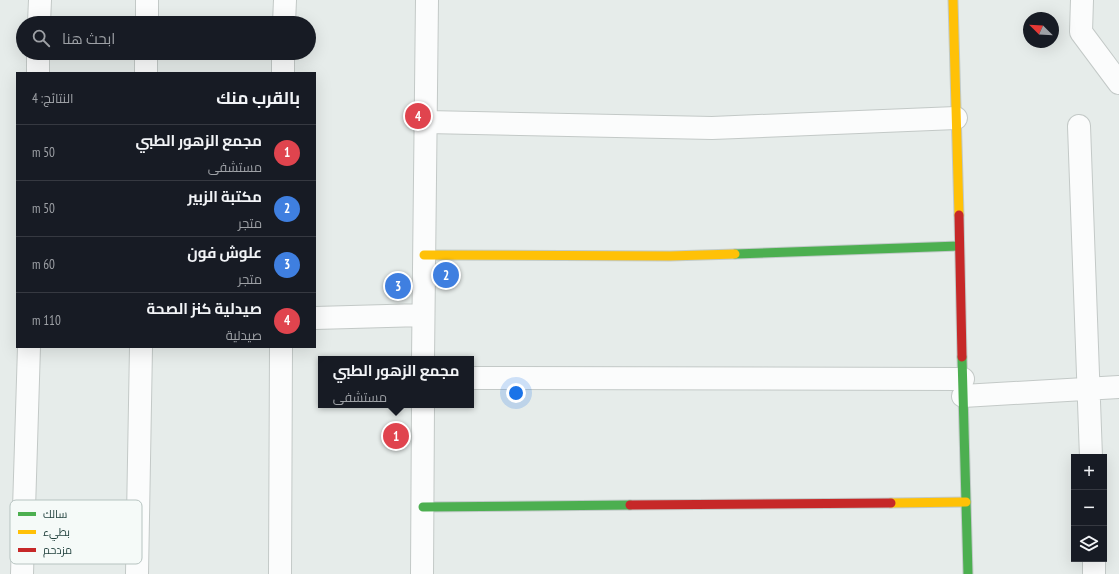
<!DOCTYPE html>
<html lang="ar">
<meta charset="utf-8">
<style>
body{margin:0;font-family:"PT Sans Narrow",Cairo,sans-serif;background:#20242c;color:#f1f3f6;direction:rtl}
.controls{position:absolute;right:12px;bottom:12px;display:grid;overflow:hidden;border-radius:0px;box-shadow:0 4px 16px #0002}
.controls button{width:36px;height:36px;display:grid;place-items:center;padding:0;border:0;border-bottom:1px solid #363941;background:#171b24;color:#f1f3f6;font:20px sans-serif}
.compass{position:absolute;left:1023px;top:12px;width:36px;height:36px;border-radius:50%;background:#171b24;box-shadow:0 4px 16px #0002;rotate:294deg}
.you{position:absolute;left:516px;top:393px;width:14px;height:14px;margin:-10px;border:3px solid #fff;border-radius:50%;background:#1a73e8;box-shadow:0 0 0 6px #1a73e833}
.badge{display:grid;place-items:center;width:26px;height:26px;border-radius:50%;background:#677e7a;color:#fff;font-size:13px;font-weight:700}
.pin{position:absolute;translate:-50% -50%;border:2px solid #fff;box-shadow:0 1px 4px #0006}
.popup{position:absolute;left:318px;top:356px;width:156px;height:52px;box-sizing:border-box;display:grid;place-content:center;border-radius:0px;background:#171b24;filter:drop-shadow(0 1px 3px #0005);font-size:13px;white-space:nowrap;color:#9ea1a6}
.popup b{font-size:15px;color:#f1f3f6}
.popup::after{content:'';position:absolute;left:50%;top:100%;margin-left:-8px;border:8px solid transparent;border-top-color:#171b24}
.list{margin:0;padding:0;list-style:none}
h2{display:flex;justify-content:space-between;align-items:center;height:52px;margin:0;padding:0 16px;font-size:17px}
h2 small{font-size:13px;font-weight:400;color:#9ea1a6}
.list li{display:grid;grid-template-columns:26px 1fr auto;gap:12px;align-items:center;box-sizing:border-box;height:56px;padding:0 16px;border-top:1px solid #363941}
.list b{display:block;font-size:15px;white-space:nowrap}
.list p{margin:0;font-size:13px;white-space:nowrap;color:#9ea1a6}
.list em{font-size:13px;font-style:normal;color:#9ea1a6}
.icon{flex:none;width:22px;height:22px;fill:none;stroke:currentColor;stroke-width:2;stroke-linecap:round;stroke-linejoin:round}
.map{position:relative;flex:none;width:1119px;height:574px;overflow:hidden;direction:ltr}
.search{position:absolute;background:#171b24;box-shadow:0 4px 16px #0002;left:16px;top:16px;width:300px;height:44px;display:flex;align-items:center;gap:10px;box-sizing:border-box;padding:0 14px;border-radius:22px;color:#9ea1a6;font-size:15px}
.panel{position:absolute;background:#171b24;box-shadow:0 4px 16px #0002;left:16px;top:72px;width:300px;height:276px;border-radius:0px;direction:rtl}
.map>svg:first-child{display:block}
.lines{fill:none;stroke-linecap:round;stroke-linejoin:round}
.street-casing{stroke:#c3c9c7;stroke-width:24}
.fast-casing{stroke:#c1cac8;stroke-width:11}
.slow-casing{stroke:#c1cac8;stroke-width:11}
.jam-casing{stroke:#c1cac8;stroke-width:11}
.street{stroke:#fbfcfc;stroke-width:22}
.fast{stroke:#4caf50;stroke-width:9}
.slow{stroke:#ffc107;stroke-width:9}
.jam{stroke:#c62828;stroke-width:9}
.key{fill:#f5faf8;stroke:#b6c3c0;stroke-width:1}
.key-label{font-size:11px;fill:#22423e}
</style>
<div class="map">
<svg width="1119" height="574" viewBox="0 0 1119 574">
<rect width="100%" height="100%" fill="#e6ecea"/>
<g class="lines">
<defs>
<path id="street" d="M 1082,0 L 1081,32 L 1119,83
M 39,23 L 40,0
M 147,23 L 147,0
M 284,23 L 285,0
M 38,73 L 38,53
M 146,73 L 146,53
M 283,73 L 283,53
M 427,122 L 712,128 L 956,118
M 1079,126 L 1091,457
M 315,318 L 423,315
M 423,359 L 427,0
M 471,378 L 963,379
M 963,396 L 1119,387
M 1094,559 L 1094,574
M 22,574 L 29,347
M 137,574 L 141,347
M 280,574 L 281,347
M 422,574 L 423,405"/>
<path id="fast" d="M 735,254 L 959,246
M 962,357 L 968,574
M 423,507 L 630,505"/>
<path id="slow" d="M 953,0 L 959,215
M 424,255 L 670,256 L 735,254
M 891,503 L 966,502"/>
<path id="jam" d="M 959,215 L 962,357
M 630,505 L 891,503"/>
</defs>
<!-- street casing -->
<use href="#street" class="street-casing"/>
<!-- fast casing -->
<use href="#fast" class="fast-casing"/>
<!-- slow casing -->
<use href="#slow" class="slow-casing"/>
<!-- jam casing -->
<use href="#jam" class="jam-casing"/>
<!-- street -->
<use href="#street" class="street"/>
<!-- fast -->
<use href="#fast" class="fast"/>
<!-- slow -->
<use href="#slow" class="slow"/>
<!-- jam -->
<use href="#jam" class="jam"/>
</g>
<!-- legend -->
<rect x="10" y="500" width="132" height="64" rx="6" class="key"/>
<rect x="18" y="512" width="18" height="4" fill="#4caf50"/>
<rect x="18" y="530" width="18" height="4" fill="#ffc107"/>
<rect x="18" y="548" width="18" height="4" fill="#c62828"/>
<g class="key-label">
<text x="43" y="518">سالك</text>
<text x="43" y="536">بطيء</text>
<text x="43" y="554">مزدحم</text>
</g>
</svg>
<div class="controls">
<button>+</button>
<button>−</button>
<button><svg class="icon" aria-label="layers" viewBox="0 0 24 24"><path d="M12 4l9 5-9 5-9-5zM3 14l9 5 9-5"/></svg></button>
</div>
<svg class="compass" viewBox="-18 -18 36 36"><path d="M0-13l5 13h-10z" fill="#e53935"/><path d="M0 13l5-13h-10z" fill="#9ea1a6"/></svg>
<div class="you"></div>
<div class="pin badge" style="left:396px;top:436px;background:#e0444e">1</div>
<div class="popup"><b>مجمع الزهور الطبي</b>مستشفى</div>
<div class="pin badge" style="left:446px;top:275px;background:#3f7fe0">2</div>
<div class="pin badge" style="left:398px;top:286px;background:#3f7fe0">3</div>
<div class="pin badge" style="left:418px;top:116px;background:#e0444e">4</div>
<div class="search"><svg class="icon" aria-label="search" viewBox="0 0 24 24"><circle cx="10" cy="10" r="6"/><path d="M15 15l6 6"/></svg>ابحث هنا</div>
<section class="panel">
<h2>بالقرب منك<small>النتائج: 4</small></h2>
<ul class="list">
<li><span class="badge" style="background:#e0444e">1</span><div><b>مجمع الزهور الطبي</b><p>مستشفى</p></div><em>50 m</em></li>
<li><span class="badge" style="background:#3f7fe0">2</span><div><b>مكتبة الزبير</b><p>متجر</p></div><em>50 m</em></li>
<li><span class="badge" style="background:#3f7fe0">3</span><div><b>علوش فون</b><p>متجر</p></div><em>60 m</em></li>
<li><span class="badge" style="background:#e0444e">4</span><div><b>صيدلية كنز الصحة</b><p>صيدلية</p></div><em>110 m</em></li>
</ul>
</section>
</div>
